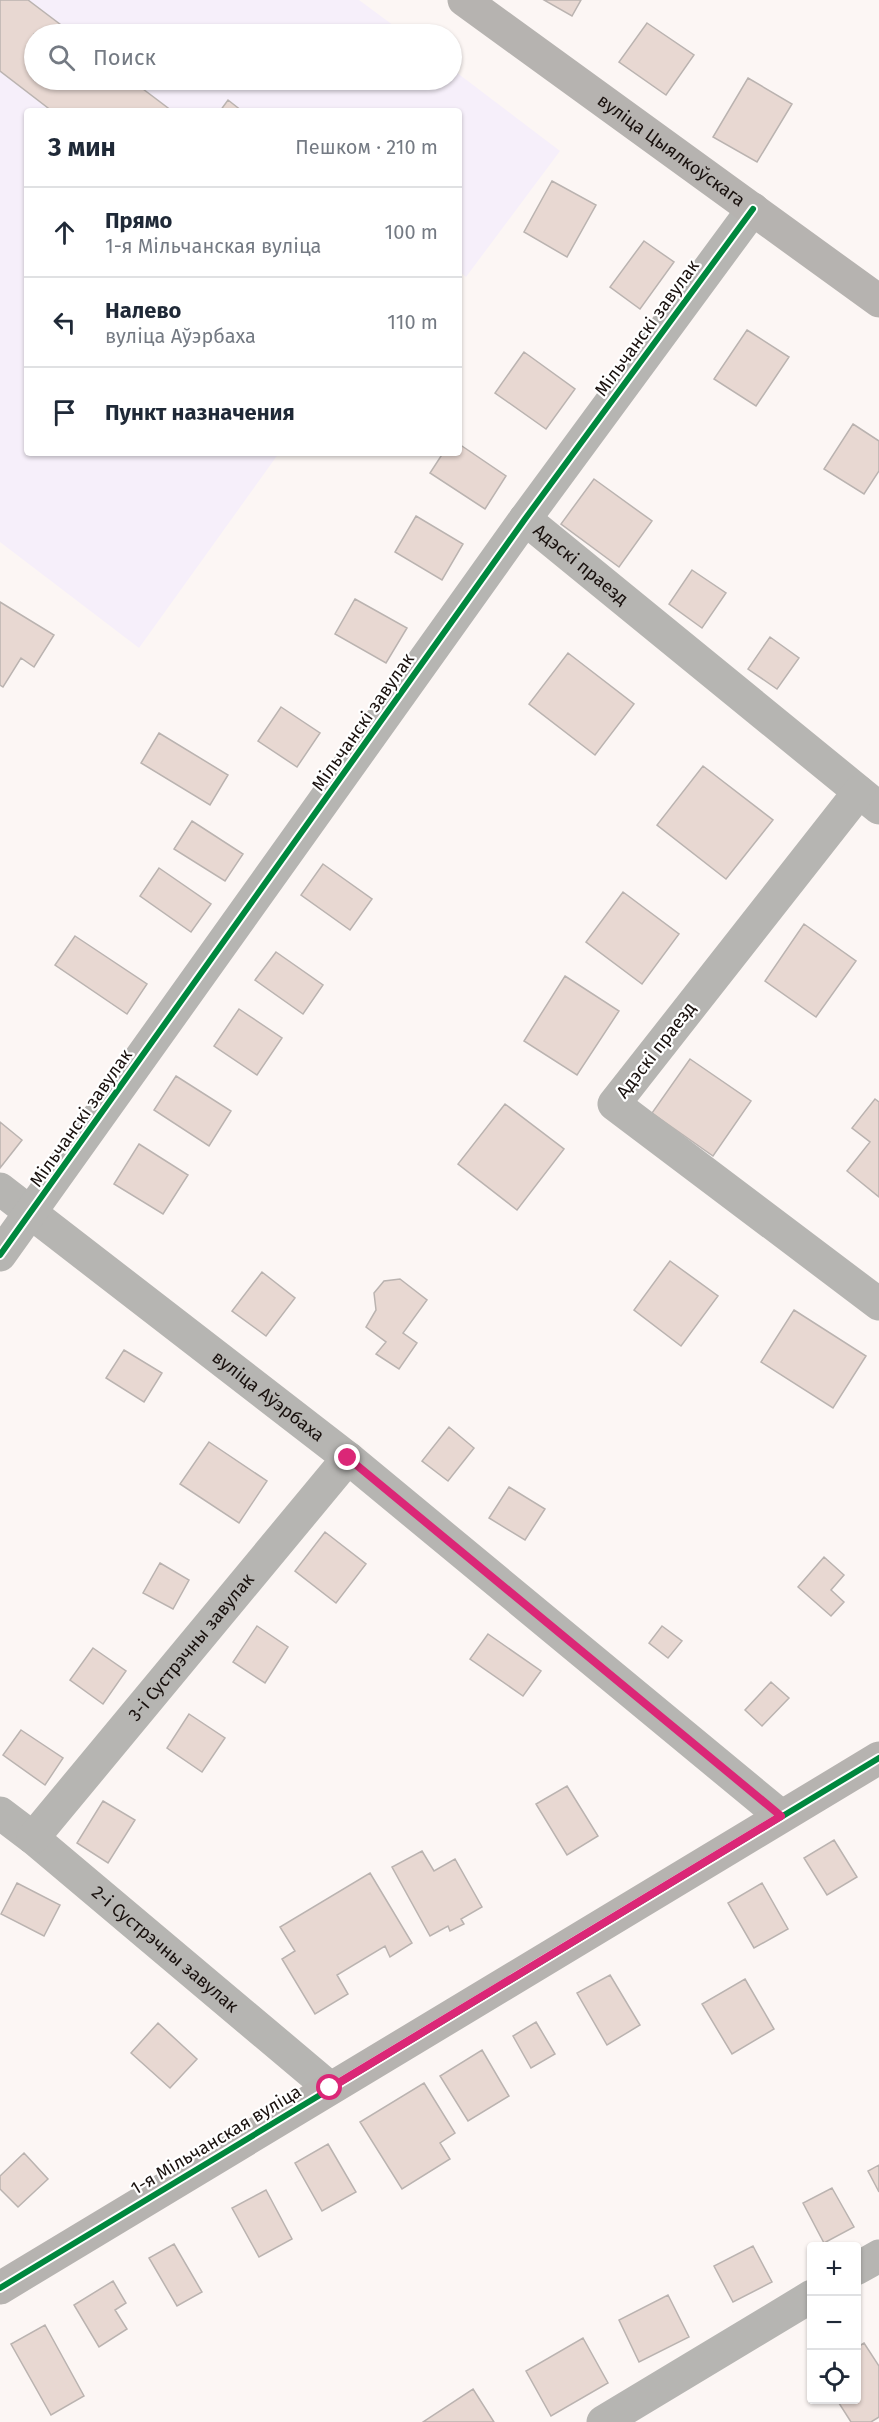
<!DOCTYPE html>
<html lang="ru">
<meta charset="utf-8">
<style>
body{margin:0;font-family:"Fira Sans",sans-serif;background:#f2f2f3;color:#1f2937}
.controls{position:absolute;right:18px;bottom:18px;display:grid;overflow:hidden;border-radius:6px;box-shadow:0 2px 4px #0004}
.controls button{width:54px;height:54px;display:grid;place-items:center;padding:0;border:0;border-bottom:2px solid #e0e1e3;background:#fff;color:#1f2937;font:30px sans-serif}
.stop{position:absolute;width:18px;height:18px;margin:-14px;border:4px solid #db2777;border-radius:50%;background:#fff}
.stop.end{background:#db2777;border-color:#fff;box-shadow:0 2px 6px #0008}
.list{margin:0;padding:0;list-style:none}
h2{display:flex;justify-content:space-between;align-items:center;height:78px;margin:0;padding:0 24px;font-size:26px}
h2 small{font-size:20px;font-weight:400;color:#747a83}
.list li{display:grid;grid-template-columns:39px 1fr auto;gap:18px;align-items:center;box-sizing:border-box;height:90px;padding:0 24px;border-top:2px solid #e0e1e3}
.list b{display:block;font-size:22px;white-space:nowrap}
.list p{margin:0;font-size:20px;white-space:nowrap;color:#747a83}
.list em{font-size:20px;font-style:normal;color:#747a83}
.icon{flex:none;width:33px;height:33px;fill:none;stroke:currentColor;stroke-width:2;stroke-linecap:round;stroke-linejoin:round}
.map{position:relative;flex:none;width:879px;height:2422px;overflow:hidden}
.search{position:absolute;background:#fff;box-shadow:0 2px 4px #0004;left:24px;top:24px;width:438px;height:66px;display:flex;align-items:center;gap:15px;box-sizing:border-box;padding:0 21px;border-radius:33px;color:#747a83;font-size:22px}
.panel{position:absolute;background:#fff;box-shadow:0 2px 4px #0004;left:24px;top:108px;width:438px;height:348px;border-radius:6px}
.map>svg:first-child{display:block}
.medical{fill:#f6effa}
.building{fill:#e8d8d2;stroke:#bab3b0;stroke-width:1.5}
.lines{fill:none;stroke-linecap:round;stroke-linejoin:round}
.street{stroke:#b6b5b2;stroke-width:33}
.secondary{stroke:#b6b3b0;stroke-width:33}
.cycleway-casing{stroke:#fff;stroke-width:10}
.cycleway{stroke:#00873e;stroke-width:6}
.route{stroke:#db2777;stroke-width:8}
.labels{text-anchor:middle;stroke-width:4.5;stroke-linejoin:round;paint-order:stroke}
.street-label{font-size:18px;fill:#19110e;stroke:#fff}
</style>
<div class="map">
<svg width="879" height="2422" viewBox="0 0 879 2422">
<rect width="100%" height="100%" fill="#fcf6f4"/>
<!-- medical -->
<path class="medical" d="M 0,0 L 359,0 L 405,34 L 34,34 L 34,80 L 452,80 L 452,69 L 560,151 L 466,277 L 459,271 L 459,111 L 27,111 L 27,453 L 279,453 L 139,648 L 0,542 Z"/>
<!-- building -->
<path class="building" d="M 0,0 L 28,0 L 73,34 L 34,34 L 34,80 L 131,80 L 172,111 L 52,111 L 0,71 Z
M 544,0 L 581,0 L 572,16 Z
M 647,23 L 694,55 L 666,95 L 619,62 Z
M 748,78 L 792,104 L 757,162 L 713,137 Z
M 228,100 L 242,111 L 220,111 Z
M 552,181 L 596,205 L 567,257 L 524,232 Z
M 644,241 L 674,262 L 640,309 L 610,287 Z
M 747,330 L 789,357 L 756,406 L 714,379 Z
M 524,352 L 575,389 L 546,429 L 495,393 Z
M 853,424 L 879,441 L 879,471 L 864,494 L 824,469 Z
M 459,444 L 506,476 L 485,509 L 430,473 L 443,453 L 459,453 Z
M 594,479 L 652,521 L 619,567 L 561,524 Z
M 416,516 L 463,544 L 442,580 L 395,552 Z
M 692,570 L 726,593 L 702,628 L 669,604 Z
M 355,599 L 407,628 L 386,663 L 335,634 Z
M 0,602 L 54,635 L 34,667 L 21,658 L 3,687 L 0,685 Z
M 770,637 L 799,658 L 777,689 L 748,669 Z
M 568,653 L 634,704 L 595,755 L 529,704 Z
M 281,707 L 320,733 L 297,767 L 258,741 Z
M 159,733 L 228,775 L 210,805 L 141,763 Z
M 703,766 L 773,820 L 726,879 L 657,825 Z
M 192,821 L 243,854 L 225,881 L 174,849 Z
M 323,864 L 372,899 L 350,930 L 301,895 Z
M 159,868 L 211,904 L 191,932 L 140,896 Z
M 623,892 L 679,934 L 642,984 L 586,942 Z
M 804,924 L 856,961 L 816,1017 L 765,981 Z
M 75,936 L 147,984 L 127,1014 L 55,965 Z
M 276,952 L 323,985 L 303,1014 L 255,980 Z
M 565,976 L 619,1011 L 577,1075 L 524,1041 Z
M 239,1009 L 282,1038 L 257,1075 L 214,1046 Z
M 690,1059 L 751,1101 L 713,1156 L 652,1113 Z
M 176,1076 L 231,1111 L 209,1146 L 154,1110 Z
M 875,1099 L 879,1102 L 879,1197 L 847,1171 L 870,1142 L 852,1128 Z
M 505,1104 L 564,1149 L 517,1210 L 458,1164 Z
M 0,1122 L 22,1140 L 0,1168 Z
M 139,1144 L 188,1175 L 163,1214 L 114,1184 Z
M 670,1261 L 718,1296 L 681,1346 L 634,1310 Z
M 262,1272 L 295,1298 L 266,1336 L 232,1311 Z
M 400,1279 L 427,1300 L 403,1333 L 417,1343 L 399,1369 L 376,1354 L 386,1342 L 366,1327 L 376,1310 L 374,1293 L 384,1281 Z
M 794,1310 L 866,1356 L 833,1408 L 761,1362 Z
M 124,1350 L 162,1373 L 144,1402 L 106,1378 Z
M 449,1427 L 474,1448 L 448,1481 L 422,1461 Z
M 209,1442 L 267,1481 L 239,1523 L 180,1484 Z
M 509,1487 L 545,1509 L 525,1540 L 489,1518 Z
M 325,1532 L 366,1564 L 336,1603 L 295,1571 Z
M 824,1557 L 844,1575 L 831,1590 L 844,1602 L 831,1616 L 798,1587 Z
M 160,1563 L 189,1580 L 173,1609 L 143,1593 Z
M 257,1626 L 288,1647 L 265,1683 L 233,1662 Z
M 662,1626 L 682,1641 L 668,1658 L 649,1643 Z
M 488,1634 L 541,1671 L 523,1696 L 470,1659 Z
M 93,1648 L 126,1671 L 103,1704 L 70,1680 Z
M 771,1682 L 789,1698 L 762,1726 L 745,1710 Z
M 189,1714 L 225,1738 L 202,1772 L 167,1748 Z
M 21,1730 L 63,1758 L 45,1785 L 3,1755 Z
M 567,1786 L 598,1836 L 567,1855 L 536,1804 Z
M 103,1801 L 135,1820 L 108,1863 L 77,1843 Z
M 834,1840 L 857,1877 L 827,1895 L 804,1858 Z
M 422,1851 L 434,1871 L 455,1859 L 482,1907 L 461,1919 L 464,1924 L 450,1931 L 448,1926 L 430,1936 L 392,1867 Z
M 370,1873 L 412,1943 L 390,1957 L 385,1946 L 337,1975 L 348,1994 L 315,2014 L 282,1959 L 295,1951 L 280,1927 Z
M 17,1883 L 60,1905 L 44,1936 L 1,1914 Z
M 762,1883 L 788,1929 L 754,1948 L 728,1903 Z
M 610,1975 L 640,2025 L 607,2045 L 577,1993 Z
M 745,1979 L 774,2029 L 732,2054 L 702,2004 Z
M 536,2022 L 555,2054 L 531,2068 L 513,2036 Z
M 158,2023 L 197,2059 L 170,2088 L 131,2053 Z
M 482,2050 L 509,2096 L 468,2121 L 440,2076 Z
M 424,2083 L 455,2133 L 440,2143 L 450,2159 L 402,2189 L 360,2122 Z
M 328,2144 L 356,2192 L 322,2211 L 295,2163 Z
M 24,2153 L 48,2179 L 18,2207 L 0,2189 L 0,2176 Z
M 879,2165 L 879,2192 L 868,2171 Z
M 832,2188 L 854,2227 L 824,2243 L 803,2203 Z
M 266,2190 L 292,2239 L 259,2257 L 232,2208 Z
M 174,2244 L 202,2292 L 177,2306 L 149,2258 Z
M 753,2246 L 772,2282 L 733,2302 L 714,2266 Z
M 113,2281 L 126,2303 L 115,2310 L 127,2329 L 99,2347 L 74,2305 Z
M 668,2295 L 689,2337 L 639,2362 L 619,2320 Z
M 45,2325 L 84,2396 L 51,2415 L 11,2344 Z
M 583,2338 L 608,2383 L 551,2416 L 526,2371 Z
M 864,2343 L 879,2366 L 879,2417 L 871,2422 L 851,2422 L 837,2400 L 856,2400 L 856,2348 Z
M 473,2389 L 494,2422 L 423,2422 Z"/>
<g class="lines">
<!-- street -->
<g class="street">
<path id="s1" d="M 525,519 L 879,808"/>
<path d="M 859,792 L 614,1104 L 879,1304"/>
<path id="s2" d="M 0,1189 L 348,1458 L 781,1816"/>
<path d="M 0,1255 L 525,519 L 753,209"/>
<path id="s3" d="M 0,1813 L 33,1838 L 330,2088"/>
<path id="s4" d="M 33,1838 L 348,1458"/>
<path d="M 856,2269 L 879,2256"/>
<path d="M 603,2422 L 812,2296"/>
</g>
<!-- secondary -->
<g class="secondary">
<path id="s5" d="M 464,0 L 879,301"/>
<path d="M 0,2288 L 879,1758"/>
</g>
<defs>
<path id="cycleway" d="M 0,1255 L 525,519 L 753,209
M 0,2288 L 879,1758"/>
</defs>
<!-- cycleway casing -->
<use href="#cycleway" class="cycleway-casing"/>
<!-- cycleway -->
<use href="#cycleway" class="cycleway"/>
</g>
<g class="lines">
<!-- route -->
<path class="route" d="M 330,2088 L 781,1816 L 348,1458"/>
</g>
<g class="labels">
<!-- street labels -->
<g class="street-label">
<text dy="6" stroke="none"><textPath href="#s5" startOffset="256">вуліца Цыялкоўскага</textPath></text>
<text transform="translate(647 328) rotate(-54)" y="6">Мільчанскі завулак</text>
<text dy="6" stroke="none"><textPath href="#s1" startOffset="72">Адэскі праезд</textPath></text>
<text transform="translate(363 722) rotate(-55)" y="6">Мільчанскі завулак</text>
<text transform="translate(656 1050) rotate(-52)" y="6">Адэскі праезд</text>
<text transform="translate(81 1118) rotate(-55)" y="6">Мільчанскі завулак</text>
<text dy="6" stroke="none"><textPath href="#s2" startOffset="339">вуліца Аўэрбаха</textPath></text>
<text dy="6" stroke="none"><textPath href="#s4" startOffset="248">3-і Сустрэчны завулак</textPath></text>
<text dy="6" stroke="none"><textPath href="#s3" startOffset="214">2-і Сустрэчны завулак</textPath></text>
<text transform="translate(216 2140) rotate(-31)" y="6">1-я Мільчанская вуліца</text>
</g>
</g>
</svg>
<div class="controls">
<button>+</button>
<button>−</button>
<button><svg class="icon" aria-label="locate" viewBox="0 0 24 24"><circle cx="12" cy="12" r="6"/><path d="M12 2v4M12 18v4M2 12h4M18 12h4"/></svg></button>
</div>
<div class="stop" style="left:330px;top:2088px"></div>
<div class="stop end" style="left:348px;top:1458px"></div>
<div class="search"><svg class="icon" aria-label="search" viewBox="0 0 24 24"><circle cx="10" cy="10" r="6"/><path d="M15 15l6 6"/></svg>Поиск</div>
<section class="panel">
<h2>3 мин<small>Пешком · 210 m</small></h2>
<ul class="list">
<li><svg class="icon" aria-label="ahead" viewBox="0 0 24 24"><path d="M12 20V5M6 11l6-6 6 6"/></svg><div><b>Прямо</b><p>1-я Мільчанская вуліца</p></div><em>100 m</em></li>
<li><svg class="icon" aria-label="left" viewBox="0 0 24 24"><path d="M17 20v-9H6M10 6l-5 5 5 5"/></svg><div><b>Налево</b><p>вуліца Аўэрбаха</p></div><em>110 m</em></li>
<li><svg class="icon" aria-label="arrive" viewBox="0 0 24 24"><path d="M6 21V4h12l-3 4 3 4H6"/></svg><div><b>Пункт назначения</b></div></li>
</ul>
</section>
</div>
